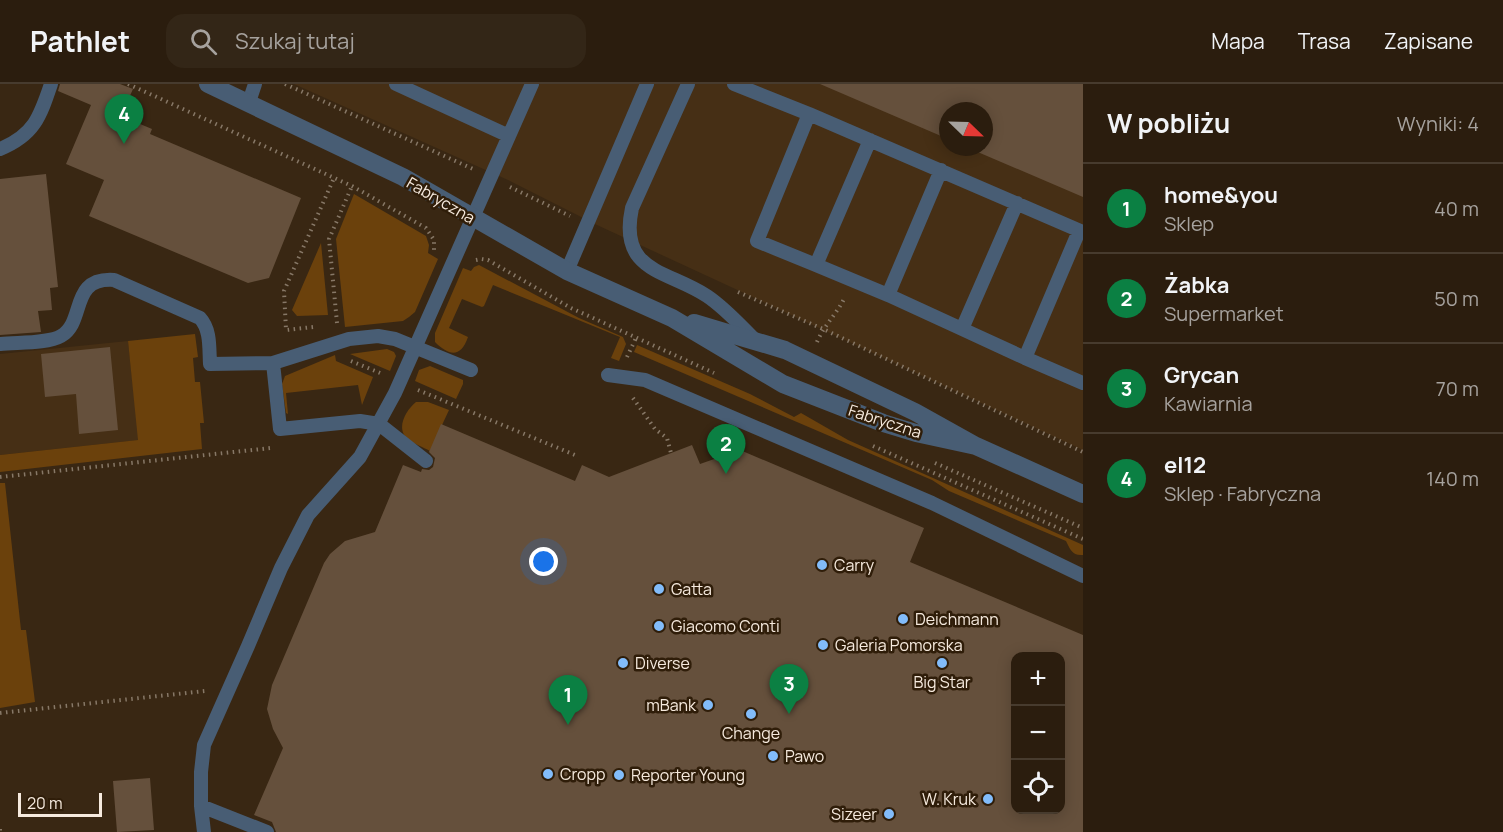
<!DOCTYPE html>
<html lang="pl">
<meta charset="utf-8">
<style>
body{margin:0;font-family:Manrope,sans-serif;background:#332617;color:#f1f3f6}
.controls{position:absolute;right:18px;bottom:18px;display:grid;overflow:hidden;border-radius:12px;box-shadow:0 3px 15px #0003}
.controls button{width:54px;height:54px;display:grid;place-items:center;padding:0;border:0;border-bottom:2px solid #473b2e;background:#2b1d0e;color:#f1f3f6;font:30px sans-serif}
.compass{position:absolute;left:939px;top:18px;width:54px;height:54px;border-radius:50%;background:#2b1d0e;box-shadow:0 3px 15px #0003;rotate:113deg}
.scale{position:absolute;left:18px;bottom:15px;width:84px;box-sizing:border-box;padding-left:6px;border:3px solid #f6eade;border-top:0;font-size:16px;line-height:21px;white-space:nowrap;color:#f6eade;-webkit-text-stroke:4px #2f1d09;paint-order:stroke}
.you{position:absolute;left:544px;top:478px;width:21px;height:21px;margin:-15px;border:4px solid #fff;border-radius:50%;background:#1a73e8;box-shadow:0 0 0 9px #1a73e833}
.badge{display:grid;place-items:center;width:39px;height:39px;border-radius:50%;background:#0b8043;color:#fff;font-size:20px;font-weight:700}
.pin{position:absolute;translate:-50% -50px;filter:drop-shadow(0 2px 3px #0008)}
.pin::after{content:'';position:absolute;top:32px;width:21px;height:18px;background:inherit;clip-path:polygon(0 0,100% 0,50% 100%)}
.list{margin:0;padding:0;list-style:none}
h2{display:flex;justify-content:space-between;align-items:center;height:78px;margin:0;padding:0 24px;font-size:26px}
h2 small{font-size:20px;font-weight:400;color:#a6a29e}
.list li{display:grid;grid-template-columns:39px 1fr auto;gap:18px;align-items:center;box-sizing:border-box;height:90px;padding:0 24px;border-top:2px solid #473b2e}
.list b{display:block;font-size:22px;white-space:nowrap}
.list p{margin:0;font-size:20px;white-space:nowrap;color:#a6a29e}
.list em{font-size:20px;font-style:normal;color:#a6a29e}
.icon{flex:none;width:33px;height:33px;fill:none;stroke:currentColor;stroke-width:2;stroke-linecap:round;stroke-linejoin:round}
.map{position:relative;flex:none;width:1083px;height:748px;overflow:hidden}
header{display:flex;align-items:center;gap:36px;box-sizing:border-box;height:84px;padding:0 30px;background:#2b1d0e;border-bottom:2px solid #473b2e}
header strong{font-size:28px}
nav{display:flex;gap:33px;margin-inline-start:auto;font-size:21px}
.search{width:420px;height:54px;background:#332617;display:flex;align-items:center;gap:15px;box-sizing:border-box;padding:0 21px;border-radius:18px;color:#a6a29e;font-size:22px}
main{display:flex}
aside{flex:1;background:#2b1d0e}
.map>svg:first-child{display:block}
.built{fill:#462f15;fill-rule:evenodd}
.green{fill:#6b410c}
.building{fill:#65503c;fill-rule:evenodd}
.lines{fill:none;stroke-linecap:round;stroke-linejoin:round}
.path{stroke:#877867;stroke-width:4;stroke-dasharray:1.5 4.5;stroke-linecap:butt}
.service{stroke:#485d74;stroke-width:14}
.minor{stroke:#485d74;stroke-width:18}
.poi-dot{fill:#82bcfa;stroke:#2f1d09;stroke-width:2}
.labels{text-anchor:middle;stroke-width:5;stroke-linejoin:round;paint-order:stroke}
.street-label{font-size:16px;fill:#f6eade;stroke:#2f1d09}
.poi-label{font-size:16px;fill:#f6eade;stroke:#2f1d09;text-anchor:start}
</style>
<header>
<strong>Pathlet</strong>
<div class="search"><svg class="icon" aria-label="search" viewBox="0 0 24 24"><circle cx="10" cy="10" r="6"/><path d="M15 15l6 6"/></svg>Szukaj tutaj</div>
<nav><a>Mapa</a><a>Trasa</a><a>Zapisane</a></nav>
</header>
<main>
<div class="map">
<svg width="1083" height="748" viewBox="0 0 1083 748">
<rect width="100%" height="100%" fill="#392713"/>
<!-- built -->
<path class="built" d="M 294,0 L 1083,0 L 1083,366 L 597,141 L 508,96 ZM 948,27 L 984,27 L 984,63 L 948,63 Z
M 128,257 L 139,356 L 0,371 L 0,270 Z"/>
<!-- green -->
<path class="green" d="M 354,110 L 426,152 L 429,161 L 428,169 L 438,175 L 415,228 L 409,233 L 403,237 L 345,243 L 336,155 Z
M 321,159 L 328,231 L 297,232 L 292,226 Z
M 479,181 L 579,234 L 623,253 L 626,260 L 619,277 L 611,274 L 620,253 L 493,201 L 484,222 L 482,223 L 462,215 L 449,244 L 468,253 C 461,274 449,272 435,258 L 435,249 L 463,184 L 471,187 L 474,183 Z
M 195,250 L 198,273 L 193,274 L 195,298 L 200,298 L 204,339 L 200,339 L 202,365 L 0,388 L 0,371 L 138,356 L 128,257 Z
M 637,261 L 750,310 L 794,333 L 801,329 L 848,356 L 1083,461 L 1083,471 C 1072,472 1070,465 1066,457 L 949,407 L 932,396 L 634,268 Z
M 387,265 L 394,268 L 396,272 L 390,287 L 350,270 Z
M 335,271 L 336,277 L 373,293 L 362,321 L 358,301 L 286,309 L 288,330 L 286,329 L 282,300 L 285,292 Z
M 430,282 L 463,296 L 463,300 L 456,315 L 415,297 L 419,286 Z
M 416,318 L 428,318 L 449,326 L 430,367 C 423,363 414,360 408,355 C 395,345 406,326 416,318 Z
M 0,399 L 5,399 L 21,546 L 26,546 L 35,618 L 0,624 Z"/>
<!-- building -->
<path class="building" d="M 60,0 L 120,0 L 133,5 L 121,32 L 152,45 L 150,50 L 301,114 L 269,194 L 248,199 L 89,132 L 104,96 L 66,80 L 91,21 L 58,7 Z
M 820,0 L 1083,0 L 1083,113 L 966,63 L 984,63 L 984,27 L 948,27 L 948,55 Z
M 46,90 L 58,203 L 50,204 L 52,226 L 38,227 L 41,248 L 0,251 L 0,95 Z
M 110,263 L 118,346 L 79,350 L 76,310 L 45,313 L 41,270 Z
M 441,340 L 575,397 L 582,381 L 609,393 L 692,361 L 700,380 L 740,366 L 924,444 L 910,478 L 1083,551 L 1083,748 L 276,748 L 272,738 L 254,731 L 283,664 L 273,645 L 267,625 L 272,601 L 324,479 L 330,470 L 345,457 L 375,448 L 403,381 L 421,388 L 422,385 L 429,386 L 433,383 L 435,374 L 429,368 ZM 1016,573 L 1060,573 L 1060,726 L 1016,726 Z
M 150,694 L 154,746 L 117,748 L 113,697 Z"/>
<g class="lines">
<!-- path -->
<path class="path" d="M 128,0 L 352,102 L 426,144 L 434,156 L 434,166
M 285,0 L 473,85
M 510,103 L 570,132
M 476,176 L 481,175 L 488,176 L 571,224 L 714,289
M 738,208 L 823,245 L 1083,368
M 337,239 L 329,155 L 352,102
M 313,243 L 286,246 L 284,207 L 334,94
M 817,258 C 824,241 837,230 845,213
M 627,273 L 636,254
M 351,277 L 380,289
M 418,306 L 575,371
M 633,314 L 655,345 L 667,354 L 671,369
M 873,362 L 1083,455
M 935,379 L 1083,444
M 0,393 L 271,364
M 0,629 L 205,607
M 0,745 L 0,748"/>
<!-- service -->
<path class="service" d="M 396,0 L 509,52
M 688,0 L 632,124 C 618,189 668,186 707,212 C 725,224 740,241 755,256
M 734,0 L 809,30 L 1083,148
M 249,18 L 255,0
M 809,30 L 757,157 L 816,181
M 870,56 L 816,181 L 888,211
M 0,65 C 34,51 40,33 51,0
M 941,86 L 888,211 L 962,245
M 1017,119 L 962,245 L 1025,274
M 1079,147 L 1025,274 L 1083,299
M 567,187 L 647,0
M 0,260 C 16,258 47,260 61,252 C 86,238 69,193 114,196 L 200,234 C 211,246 209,264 210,280 L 273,279 L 349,255 L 378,252 L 395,255 L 471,286
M 273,279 L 280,345 L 360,337 L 379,340 L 426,377
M 608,291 L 645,296 L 932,419 L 1083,492
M 201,722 L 267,748
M 204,748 L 201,722 L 201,688 L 204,661 L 248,562 L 281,484 L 308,431 L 360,373 L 395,309 L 532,0"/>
<!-- minor -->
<path class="minor" d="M 208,0 L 403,93 L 567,187 L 672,234 L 783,300 L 883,339 L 916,349 L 976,362
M 694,239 L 785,266 L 915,328 L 976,362 L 1083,410"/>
</g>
<!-- markers -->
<g class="poi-dot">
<circle cx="822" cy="481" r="6"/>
<circle cx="659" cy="505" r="6"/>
<circle cx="903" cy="535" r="6"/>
<circle cx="659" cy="542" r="6"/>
<circle cx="823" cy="561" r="6"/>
<circle cx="623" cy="579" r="6"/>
<circle cx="942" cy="579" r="6"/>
<circle cx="708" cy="621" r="6"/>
<circle cx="751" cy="630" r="6"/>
<circle cx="773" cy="672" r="6"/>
<circle cx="548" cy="690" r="6"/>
<circle cx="619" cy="691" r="6"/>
<circle cx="988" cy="715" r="6"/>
<circle cx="889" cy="730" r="6"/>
</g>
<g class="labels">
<!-- street labels -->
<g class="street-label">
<text transform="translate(441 116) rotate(30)" y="6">Fabryczna</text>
<text transform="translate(885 337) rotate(18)" y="6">Fabryczna</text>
</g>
<!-- poi labels -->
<g class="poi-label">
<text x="834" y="487">Carry</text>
<text x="671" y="511">Gatta</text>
<text x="915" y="541">Deichmann</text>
<text x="671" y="548">Giacomo Conti</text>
<text x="835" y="567">Galeria Pomorska</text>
<text x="635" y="585">Diverse</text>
<text x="942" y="604" text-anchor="middle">Big Star</text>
<text x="696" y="627" text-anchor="end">mBank</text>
<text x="751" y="655" text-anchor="middle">Change</text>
<text x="785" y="678">Pawo</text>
<text x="560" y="696">Cropp</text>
<text x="631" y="697">Reporter Young</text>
<text x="976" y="721" text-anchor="end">W. Kruk</text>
<text x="877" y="736" text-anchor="end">Sizeer</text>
</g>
</g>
</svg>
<div class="controls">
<button>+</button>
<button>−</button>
<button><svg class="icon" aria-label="locate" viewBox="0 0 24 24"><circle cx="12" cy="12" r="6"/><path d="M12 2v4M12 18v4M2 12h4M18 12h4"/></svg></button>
</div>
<svg class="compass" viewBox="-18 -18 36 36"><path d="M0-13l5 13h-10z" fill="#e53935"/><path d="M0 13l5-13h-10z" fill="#a6a29e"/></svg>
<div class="scale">20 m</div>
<div class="you"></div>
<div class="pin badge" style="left:568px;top:641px">1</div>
<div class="pin badge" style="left:726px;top:390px">2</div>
<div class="pin badge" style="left:789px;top:630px">3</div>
<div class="pin badge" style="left:124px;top:60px">4</div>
</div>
<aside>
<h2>W pobliżu<small>Wyniki: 4</small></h2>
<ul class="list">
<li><span class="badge">1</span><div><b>home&amp;you</b><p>Sklep</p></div><em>40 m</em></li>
<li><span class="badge">2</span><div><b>Żabka</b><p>Supermarket</p></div><em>50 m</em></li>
<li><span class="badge">3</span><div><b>Grycan</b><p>Kawiarnia</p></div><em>70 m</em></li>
<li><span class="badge">4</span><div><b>el12</b><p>Sklep · Fabryczna</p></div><em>140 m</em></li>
</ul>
</aside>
</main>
